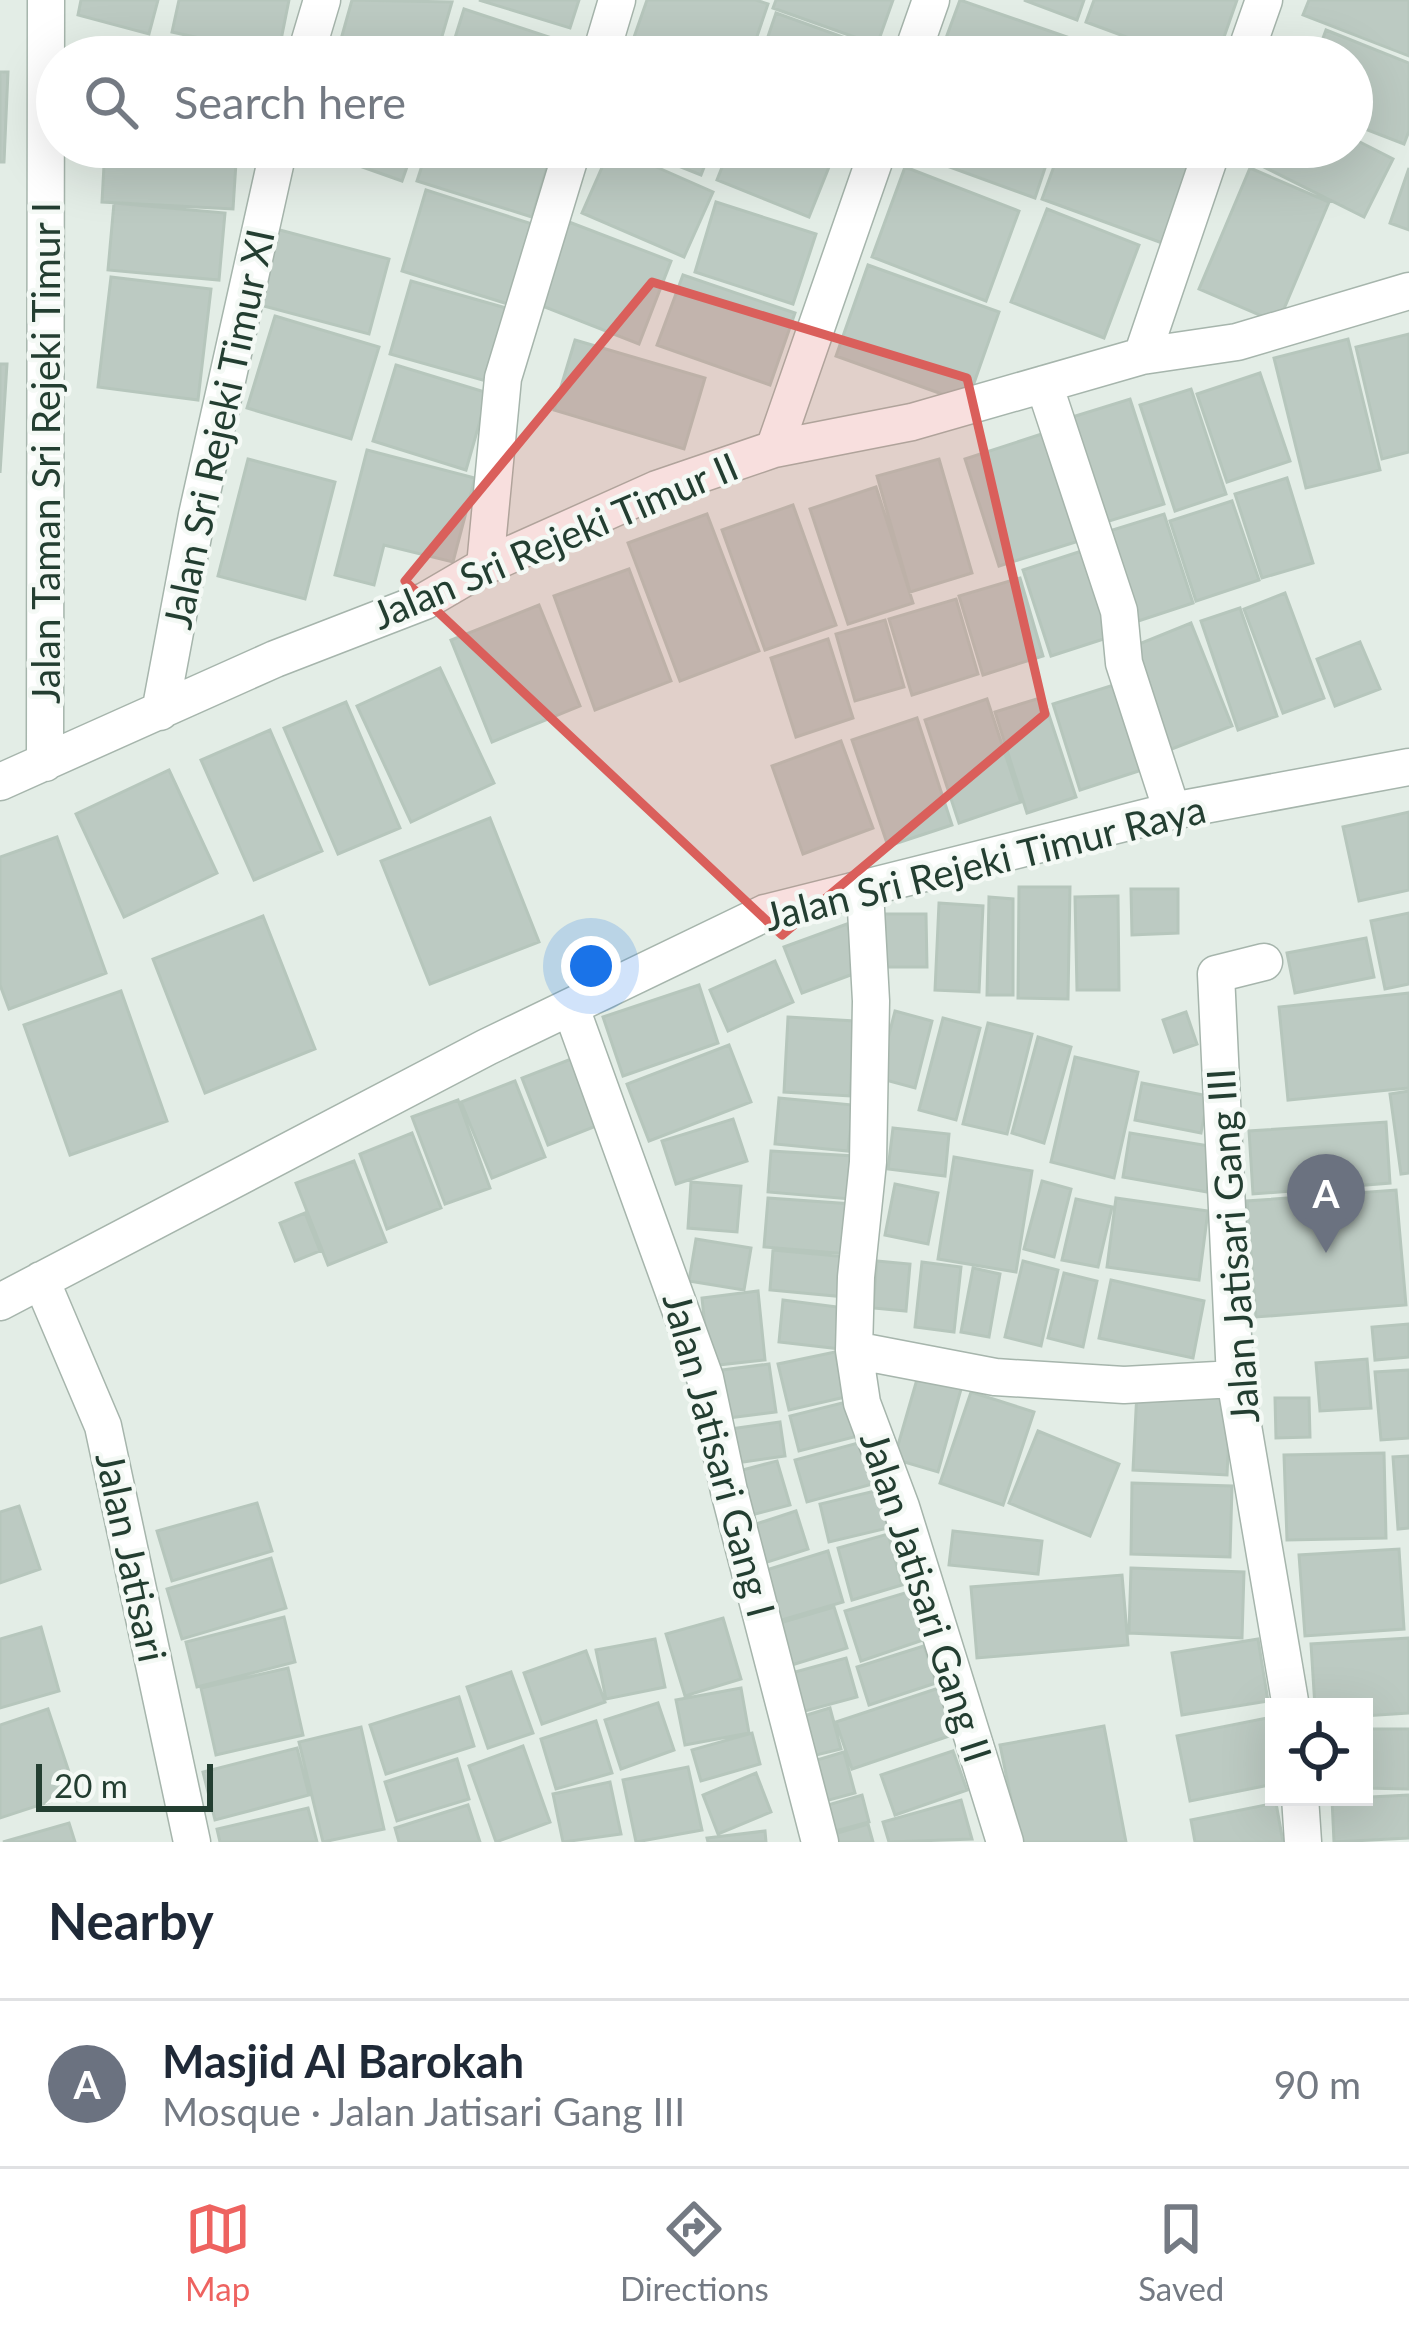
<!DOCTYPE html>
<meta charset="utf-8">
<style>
body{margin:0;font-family:Lato,sans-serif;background:#f6f6f7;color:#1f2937}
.controls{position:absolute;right:36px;bottom:36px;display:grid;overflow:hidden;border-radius:0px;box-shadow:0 12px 48px #0002}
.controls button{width:108px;height:108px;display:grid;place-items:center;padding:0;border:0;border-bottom:3px solid #e0e1e3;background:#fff;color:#1f2937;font:60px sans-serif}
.scale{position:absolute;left:36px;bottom:30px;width:177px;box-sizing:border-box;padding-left:12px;border:6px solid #233e31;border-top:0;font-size:33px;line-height:42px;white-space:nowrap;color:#233e31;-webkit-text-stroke:9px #f4f9f5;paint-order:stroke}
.you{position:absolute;left:591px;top:966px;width:42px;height:42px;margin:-30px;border:9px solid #fff;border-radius:50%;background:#1a73e8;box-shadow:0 0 0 18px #1a73e833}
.badge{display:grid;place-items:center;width:78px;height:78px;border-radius:50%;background:#ee6360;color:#fff;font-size:39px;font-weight:700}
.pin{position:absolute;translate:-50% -99px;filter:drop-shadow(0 3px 6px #0008)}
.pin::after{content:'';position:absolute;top:63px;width:42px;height:36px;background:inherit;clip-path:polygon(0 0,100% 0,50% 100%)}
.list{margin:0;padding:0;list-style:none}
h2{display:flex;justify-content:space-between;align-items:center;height:156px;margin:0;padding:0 48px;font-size:51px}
h2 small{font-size:39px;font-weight:400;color:#747a83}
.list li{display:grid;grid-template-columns:78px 1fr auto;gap:36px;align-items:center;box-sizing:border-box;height:168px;padding:0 48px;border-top:3px solid #e0e1e3}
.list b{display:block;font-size:45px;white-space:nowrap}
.list p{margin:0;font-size:39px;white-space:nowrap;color:#747a83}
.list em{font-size:39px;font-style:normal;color:#747a83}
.icon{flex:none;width:66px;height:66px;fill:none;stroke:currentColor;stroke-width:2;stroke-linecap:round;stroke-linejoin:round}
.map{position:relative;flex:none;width:1409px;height:1842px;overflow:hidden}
.search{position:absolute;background:#fff;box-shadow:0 12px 48px #0002;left:36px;right:36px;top:36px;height:132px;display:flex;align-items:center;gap:30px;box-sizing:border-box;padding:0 42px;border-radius:66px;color:#747a83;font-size:45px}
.sheet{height:324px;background:#fff}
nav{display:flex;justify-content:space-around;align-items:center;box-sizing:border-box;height:168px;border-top:3px solid #e0e1e3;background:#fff;font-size:33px;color:#747a83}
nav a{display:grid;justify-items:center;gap:6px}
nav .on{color:#ee6360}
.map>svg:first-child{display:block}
.building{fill:#bccac2;stroke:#b6c6bc;stroke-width:3}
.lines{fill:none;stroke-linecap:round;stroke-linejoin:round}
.minor-casing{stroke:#a6b5ac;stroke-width:39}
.minor{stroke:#fff;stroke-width:36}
.marked{fill:#da5f5b;fill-opacity:0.2;stroke:#da5f5b;stroke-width:9;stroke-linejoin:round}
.labels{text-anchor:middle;stroke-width:9;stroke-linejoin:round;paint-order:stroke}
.street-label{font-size:39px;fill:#233e31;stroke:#f4f9f5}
</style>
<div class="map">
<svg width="1409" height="1842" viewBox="0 0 1409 1842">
<rect width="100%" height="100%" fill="#e3ede6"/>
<!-- building -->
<path class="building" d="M 81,0 L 158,0 L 149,34 L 78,15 Z
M 179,0 L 289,0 L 278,55 L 172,32 Z
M 352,0 L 452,2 L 436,57 L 336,57 Z
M 479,0 L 579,0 L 570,28 Z
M 647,0 L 756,0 L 768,4 L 750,57 L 682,57 L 633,40 Z
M 776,0 L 893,0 L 877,45 L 773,8 Z
M 960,0 L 1090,45 L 1085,57 L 939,57 Z
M 1024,0 L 1084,0 L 1077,20 Z
M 1094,0 L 1237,0 L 1217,57 L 1180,57 L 1086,22 Z
M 1309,0 L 1409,0 L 1409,56 L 1303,15 Z
M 464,9 L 576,46 L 572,57 L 449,57 Z
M 776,13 L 879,50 L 876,57 L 761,57 Z
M 1326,30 L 1409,63 L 1409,131 L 1404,144 L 1352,124 L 1352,57 L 1316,57 Z
M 1095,39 L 1142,57 L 1088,57 Z
M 160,45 L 217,51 L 216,57 L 159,57 Z
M 0,72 L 8,72 L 4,162 L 0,162 Z
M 1352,138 L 1393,159 L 1364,217 L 1254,162 L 1261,147 L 1352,147 Z
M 105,147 L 237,147 L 233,209 L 102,202 Z
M 306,147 L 414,147 L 402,181 Z
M 428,147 L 553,147 L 532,217 L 417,181 Z
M 611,147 L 713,192 L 684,257 L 582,213 Z
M 631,147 L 712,147 L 701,175 Z
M 730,147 L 837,147 L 809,217 L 717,180 Z
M 916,147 L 1052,147 L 1035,198 L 914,154 Z
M 1061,147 L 1131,147 L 1192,169 L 1165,244 L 1042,199 Z
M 905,167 L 1019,211 L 986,301 L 872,257 Z
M 1250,168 L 1329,202 L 1278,323 L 1199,289 Z
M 1409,168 L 1409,230 L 1390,223 Z
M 426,190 L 532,224 L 508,304 L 402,271 Z
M 716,202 L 816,234 L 793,304 L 695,272 Z
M 114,203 L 225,213 L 219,280 L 108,270 Z
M 1047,209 L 1139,245 L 1104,338 L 1011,302 Z
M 569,222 L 671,261 L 639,344 L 537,304 Z
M 276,229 L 389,259 L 369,334 L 256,304 Z
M 868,265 L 999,312 L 967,403 L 836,356 Z
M 683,275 L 795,313 L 770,385 L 657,345 Z
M 111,277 L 211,289 L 198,400 L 98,387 Z
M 411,281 L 513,310 L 493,383 L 390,354 Z
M 275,316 L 379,347 L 351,439 L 247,408 Z
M 1409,334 L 1409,452 L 1382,459 L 1356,347 Z
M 1348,339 L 1380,470 L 1306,488 L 1274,358 Z
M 575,340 L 705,378 L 684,449 L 554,410 Z
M 0,364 L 7,364 L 0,473 Z
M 396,365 L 488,393 L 466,470 L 373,441 Z
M 1260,373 L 1290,461 L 1227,482 L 1197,394 Z
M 1191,389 L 1226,494 L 1175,511 L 1140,405 Z
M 1130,399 L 1164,504 L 1103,523 L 1069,418 Z
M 1048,432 L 1082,540 L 999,566 L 965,459 Z
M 367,450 L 475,478 L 453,562 L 384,545 L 374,585 L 335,575 Z
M 248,459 L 335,482 L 305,599 L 218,576 Z
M 939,459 L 972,573 L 910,592 L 877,476 Z
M 1287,478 L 1313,563 L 1262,578 L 1235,494 Z
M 876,487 L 913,603 L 848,624 L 810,509 Z
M 1232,501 L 1259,580 L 1196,601 L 1170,521 Z
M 793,505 L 836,625 L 765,650 L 722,530 Z
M 707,514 L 759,651 L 680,681 L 628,543 Z
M 1164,514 L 1193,603 L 1132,623 L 1103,533 Z
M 1088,549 L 1116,635 L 1051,656 L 1023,570 Z
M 629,569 L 671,681 L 595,710 L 554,596 Z
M 1020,578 L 1043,656 L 983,675 L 959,596 Z
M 1285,593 L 1324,698 L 1283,713 L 1244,609 Z
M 956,599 L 978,674 L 912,695 L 889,619 Z
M 539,605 L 580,706 L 492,742 L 451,640 Z
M 1240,608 L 1277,716 L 1238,730 L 1201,621 Z
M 885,620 L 904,687 L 855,701 L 836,634 Z
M 1191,623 L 1232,726 L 1169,750 L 1129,648 Z
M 828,639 L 853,718 L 796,737 L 771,658 Z
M 1360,642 L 1380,689 L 1335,706 L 1317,659 Z
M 440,668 L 494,783 L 411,822 L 357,706 Z
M 1123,682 L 1151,767 L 1080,790 L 1053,704 Z
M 1043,697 L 1076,797 L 1027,813 L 995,712 Z
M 987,699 L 1021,802 L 959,823 L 925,720 Z
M 346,702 L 400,828 L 338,854 L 284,728 Z
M 917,718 L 952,825 L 888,846 L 852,740 Z
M 270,730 L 322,851 L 254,880 L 201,760 Z
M 841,741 L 873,828 L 803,854 L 772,766 Z
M 169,770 L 217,873 L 124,917 L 76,814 Z
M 1409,812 L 1409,890 L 1359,901 L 1343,827 Z
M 490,818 L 539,942 L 430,984 L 381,861 Z
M 57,837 L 106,973 L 9,1009 L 0,985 L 0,857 Z
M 1019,887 L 1070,887 L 1068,999 L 1018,998 Z
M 1131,889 L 1178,889 L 1178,933 L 1132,935 Z
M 1118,896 L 1119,990 L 1077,990 L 1075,897 Z
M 989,897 L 1013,899 L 1013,995 L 987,995 Z
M 939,903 L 983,906 L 979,992 L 935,990 Z
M 1409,913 L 1409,984 L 1385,989 L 1371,921 Z
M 883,914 L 926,914 L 927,967 L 883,967 Z
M 263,916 L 315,1049 L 205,1093 L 153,959 Z
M 847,924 L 864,970 L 802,993 L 784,947 Z
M 1366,938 L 1374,977 L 1295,993 L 1287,953 Z
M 775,961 L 793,1002 L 728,1031 L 710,990 Z
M 699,985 L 718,1043 L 623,1076 L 603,1017 Z
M 121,991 L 167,1121 L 70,1155 L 24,1025 Z
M 1409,993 L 1409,1088 L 1288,1100 L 1279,1007 Z
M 895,1011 L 932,1021 L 915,1088 L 878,1078 Z
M 1186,1012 L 1197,1044 L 1174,1052 L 1163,1020 Z
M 788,1017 L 854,1021 L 850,1096 L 784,1092 Z
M 943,1018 L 980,1028 L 956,1120 L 919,1110 Z
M 988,1023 L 1032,1034 L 1007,1134 L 963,1124 Z
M 1038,1037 L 1071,1047 L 1044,1143 L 1012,1133 Z
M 729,1045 L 751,1102 L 649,1141 L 627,1084 Z
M 579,1056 L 604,1123 L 548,1145 L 522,1078 Z
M 1075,1057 L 1138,1072 L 1114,1178 L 1051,1162 Z
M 515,1081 L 545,1157 L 492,1178 L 461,1102 Z
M 1142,1083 L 1208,1096 L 1201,1133 L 1135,1120 Z
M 1409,1091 L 1409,1173 L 1401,1174 L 1390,1094 Z
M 779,1098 L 853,1105 L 848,1151 L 775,1144 Z
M 458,1100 L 490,1188 L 445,1204 L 412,1117 Z
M 733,1119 L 747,1161 L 676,1184 L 662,1141 Z
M 1386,1122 L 1390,1183 L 1253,1194 L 1249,1131 Z
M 893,1128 L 949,1134 L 945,1176 L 888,1169 Z
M 412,1133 L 441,1208 L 387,1229 L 360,1154 Z
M 1130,1133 L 1215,1147 L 1207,1192 L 1123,1177 Z
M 771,1151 L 854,1156 L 850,1199 L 768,1192 Z
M 954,1157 L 1032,1171 L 1016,1272 L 938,1259 Z
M 354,1161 L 386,1242 L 328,1265 L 296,1183 Z
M 1042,1181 L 1071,1189 L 1054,1257 L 1024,1249 Z
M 691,1182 L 741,1186 L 737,1232 L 688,1228 Z
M 895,1184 L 938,1193 L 928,1244 L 885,1235 Z
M 1396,1190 L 1406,1305 L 1256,1317 L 1247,1201 Z
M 768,1198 L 852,1204 L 849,1254 L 764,1247 Z
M 1116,1198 L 1208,1211 L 1199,1280 L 1107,1267 Z
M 1076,1199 L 1112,1207 L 1098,1267 L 1062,1260 Z
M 305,1213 L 320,1251 L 295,1261 L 280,1223 Z
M 696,1239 L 751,1248 L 744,1290 L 689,1281 Z
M 773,1250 L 848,1257 L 846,1297 L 770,1290 Z
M 877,1261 L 910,1264 L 906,1311 L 873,1308 Z
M 1023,1261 L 1058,1270 L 1041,1346 L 1005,1337 Z
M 922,1262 L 961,1267 L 954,1332 L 915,1327 Z
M 973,1268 L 1000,1274 L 989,1337 L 961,1332 Z
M 1064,1273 L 1097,1281 L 1083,1347 L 1048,1338 Z
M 1111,1280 L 1204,1301 L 1193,1358 L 1099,1338 Z
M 758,1291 L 765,1360 L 709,1366 L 702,1298 Z
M 783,1300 L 845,1308 L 841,1349 L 779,1342 Z
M 1409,1324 L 1409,1357 L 1375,1360 L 1372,1327 Z
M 835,1352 L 845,1397 L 789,1410 L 778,1364 Z
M 1367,1359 L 1371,1408 L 1320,1411 L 1316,1363 Z
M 769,1364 L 776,1412 L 720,1419 L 714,1371 Z
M 920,1369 L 963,1382 L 938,1472 L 894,1459 Z
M 1409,1370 L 1409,1438 L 1381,1440 L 1375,1372 Z
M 1137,1391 L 1231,1395 L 1227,1475 L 1133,1470 Z
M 971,1392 L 1034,1412 L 1003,1505 L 940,1483 Z
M 1275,1398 L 1309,1398 L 1310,1437 L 1276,1438 Z
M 854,1400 L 862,1435 L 799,1451 L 790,1416 Z
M 780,1422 L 785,1456 L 729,1464 L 723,1430 Z
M 1038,1431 L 1119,1464 L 1090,1536 L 1009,1503 Z
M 869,1440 L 880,1482 L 807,1502 L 795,1460 Z
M 1384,1453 L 1386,1538 L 1287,1540 L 1284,1455 Z
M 1409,1456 L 1409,1528 L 1398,1529 L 1393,1457 Z
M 777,1461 L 790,1505 L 744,1517 L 731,1473 Z
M 1132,1483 L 1232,1486 L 1230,1557 L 1131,1554 Z
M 879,1490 L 888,1528 L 829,1542 L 820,1504 Z
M 257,1503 L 272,1551 L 172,1581 L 157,1531 Z
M 19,1506 L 40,1569 L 0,1583 L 0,1512 Z
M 796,1511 L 808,1549 L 758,1565 L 747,1527 Z
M 953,1531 L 1042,1541 L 1038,1574 L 949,1565 Z
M 888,1534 L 902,1585 L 852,1600 L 838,1548 Z
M 1399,1549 L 1404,1629 L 1305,1636 L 1299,1555 Z
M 828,1551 L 843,1602 L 775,1622 L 760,1572 Z
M 271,1558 L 286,1608 L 182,1639 L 167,1589 Z
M 1131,1568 L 1244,1572 L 1242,1638 L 1129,1633 Z
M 1122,1575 L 1128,1645 L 977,1658 L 971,1587 Z
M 908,1592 L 923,1640 L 861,1661 L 845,1611 Z
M 834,1607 L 847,1648 L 785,1667 L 773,1625 Z
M 284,1617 L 295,1662 L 197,1687 L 186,1642 Z
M 723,1618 L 741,1679 L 685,1696 L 666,1634 Z
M 41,1627 L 59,1691 L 0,1708 L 0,1639 Z
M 1409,1638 L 1409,1713 L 1364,1716 L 1364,1707 L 1315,1707 L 1311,1644 Z
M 655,1639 L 665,1687 L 606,1699 L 596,1650 Z
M 1258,1639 L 1268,1701 L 1182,1715 L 1172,1653 Z
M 924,1646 L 936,1683 L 869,1705 L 857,1667 Z
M 586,1651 L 605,1702 L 542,1724 L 524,1673 Z
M 846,1658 L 857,1697 L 794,1714 L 784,1675 Z
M 288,1668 L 303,1735 L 216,1755 L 201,1688 Z
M 511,1672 L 533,1733 L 488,1748 L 467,1687 Z
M 741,1688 L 749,1733 L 685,1745 L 676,1700 Z
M 939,1688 L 955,1734 L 852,1769 L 836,1722 Z
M 459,1697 L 474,1746 L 386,1774 L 370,1725 Z
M 658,1703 L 674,1750 L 621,1769 L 605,1720 Z
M 830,1708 L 841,1749 L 808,1757 L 797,1718 Z
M 48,1709 L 76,1793 L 0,1818 L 0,1725 Z
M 1272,1717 L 1274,1784 L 1190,1801 L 1177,1736 Z
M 596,1721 L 612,1773 L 556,1789 L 541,1739 Z
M 1104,1726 L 1126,1842 L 1020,1842 L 1000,1745 Z
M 361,1727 L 384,1829 L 323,1842 L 299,1742 Z
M 1364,1729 L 1409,1729 L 1409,1789 L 1364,1788 Z
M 752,1733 L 760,1764 L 701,1781 L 692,1750 Z
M 523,1746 L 550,1822 L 496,1842 L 469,1766 Z
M 297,1748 L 309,1795 L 215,1820 L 203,1772 Z
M 953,1751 L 967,1790 L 895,1815 L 881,1775 Z
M 844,1752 L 855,1793 L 818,1803 L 807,1763 Z
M 457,1759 L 469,1799 L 397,1821 L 385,1782 Z
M 688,1767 L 702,1830 L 636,1842 L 623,1780 Z
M 756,1773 L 771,1812 L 718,1834 L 703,1795 Z
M 610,1782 L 621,1834 L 563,1842 L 553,1794 Z
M 862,1795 L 869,1822 L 828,1833 L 821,1807 Z
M 1409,1795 L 1409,1838 L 1334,1842 L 1332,1799 Z
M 961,1800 L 972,1839 L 889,1842 L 883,1822 Z
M 1276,1803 L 1283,1842 L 1195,1842 L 1191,1820 Z
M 468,1805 L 480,1842 L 399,1842 L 395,1828 Z
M 308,1808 L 317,1842 L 220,1842 L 217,1829 Z
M 69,1823 L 75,1842 L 3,1842 Z
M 868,1824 L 873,1842 L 825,1842 L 824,1837 Z
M 765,1831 L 766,1842 L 708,1842 L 707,1838 Z"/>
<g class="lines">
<defs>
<path id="minor" d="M 305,57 L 322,0
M 600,57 L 617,0
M 911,57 L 931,0
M 1244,57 L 1264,0
M 1142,356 L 1213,147
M 1044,384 L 1119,611 L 1124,663 L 1172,811
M 774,449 L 879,147
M 485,566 L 503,378 L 573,147
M 160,712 L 197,515 L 279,147
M 45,763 L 46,0
M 0,782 L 275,659 L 425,601 L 485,566 L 657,489 L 774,449 L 912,422 L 1142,356 L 1237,342 L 1409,291
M 865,891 L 871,1001 L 868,1162 L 856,1277 L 854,1350 L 862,1403 L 901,1507 L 1005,1842
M 1264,962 L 1216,974 L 1235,1379 L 1291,1707
M 571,1008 L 705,1378 L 729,1491 L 820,1842
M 41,1280 L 103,1426 L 192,1842
M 0,1302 L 487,1047 L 765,913 L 1172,811 L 1409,767
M 854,1350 L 995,1377 L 1124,1385 L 1235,1379
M 1300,1797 L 1303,1842"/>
</defs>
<!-- minor casing -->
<use href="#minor" class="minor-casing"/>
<!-- minor -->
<use href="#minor" class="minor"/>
</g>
<!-- marked area -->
<path class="marked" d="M 652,282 L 967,378 L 1045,714 L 782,935 L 405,581 Z"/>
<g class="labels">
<!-- street labels -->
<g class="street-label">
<text transform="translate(219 429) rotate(-78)" y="14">Jalan Sri Rejeki Timur XI</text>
<text transform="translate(46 453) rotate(-90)" y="14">Jalan Taman Sri Rejeki Timur I</text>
<text transform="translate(555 541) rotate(-23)" y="14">Jalan Sri Rejeki Timur II</text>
<text transform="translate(985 863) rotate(-14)" y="14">Jalan Sri Rejeki Timur Raya</text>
<text transform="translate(1233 1246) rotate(-94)" y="14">Jalan Jatisari Gang III</text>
<text transform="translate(719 1455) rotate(75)" y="14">Jalan Jatisari Gang I</text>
<text transform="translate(131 1557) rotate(78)" y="14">Jalan Jatisari</text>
<text transform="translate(926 1597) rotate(72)" y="14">Jalan Jatisari Gang II</text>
</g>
</g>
</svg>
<div class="controls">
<button><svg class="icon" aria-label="locate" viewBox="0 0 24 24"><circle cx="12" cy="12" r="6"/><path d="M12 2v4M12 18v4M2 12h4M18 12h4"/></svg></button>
</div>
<div class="scale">20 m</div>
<div class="you"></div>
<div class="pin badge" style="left:1326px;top:1253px;background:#6b7280">A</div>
<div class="search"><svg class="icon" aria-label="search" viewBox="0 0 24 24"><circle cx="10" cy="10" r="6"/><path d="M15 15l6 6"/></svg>Search here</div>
</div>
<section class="sheet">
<h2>Nearby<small></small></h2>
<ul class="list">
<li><span class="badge" style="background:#6b7280">A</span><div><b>Masjid Al Barokah</b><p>Mosque · Jalan Jatisari Gang III</p></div><em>90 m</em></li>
</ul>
</section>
<nav>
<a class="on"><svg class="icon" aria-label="map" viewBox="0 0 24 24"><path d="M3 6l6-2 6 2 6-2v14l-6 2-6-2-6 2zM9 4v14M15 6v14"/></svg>Map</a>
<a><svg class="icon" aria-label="directions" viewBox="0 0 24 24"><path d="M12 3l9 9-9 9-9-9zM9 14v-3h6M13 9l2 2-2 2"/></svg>Directions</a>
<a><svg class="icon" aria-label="saved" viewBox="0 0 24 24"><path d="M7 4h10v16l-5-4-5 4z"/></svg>Saved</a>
</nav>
